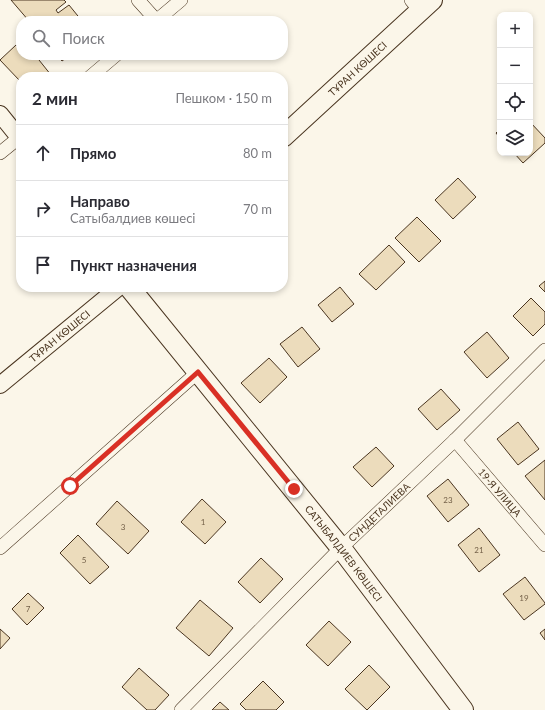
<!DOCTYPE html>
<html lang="ru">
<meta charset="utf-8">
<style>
body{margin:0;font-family:Lato,sans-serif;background:#f7f7f7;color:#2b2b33}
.controls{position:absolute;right:12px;top:12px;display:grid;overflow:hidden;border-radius:8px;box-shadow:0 2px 6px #0003}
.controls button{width:36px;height:36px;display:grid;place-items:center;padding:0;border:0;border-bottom:1px solid #e1e1e2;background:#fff;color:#2b2b33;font:20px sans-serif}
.stop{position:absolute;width:12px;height:12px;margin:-9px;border:3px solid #d93025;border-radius:50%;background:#fff}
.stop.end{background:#d93025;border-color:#fff;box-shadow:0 1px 4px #0008}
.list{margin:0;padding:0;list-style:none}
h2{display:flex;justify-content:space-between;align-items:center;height:52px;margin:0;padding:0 16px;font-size:17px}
h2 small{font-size:13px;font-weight:400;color:#7c7c81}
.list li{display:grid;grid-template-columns:26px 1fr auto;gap:12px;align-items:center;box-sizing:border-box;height:56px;padding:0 16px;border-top:1px solid #e1e1e2}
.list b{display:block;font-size:15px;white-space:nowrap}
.list p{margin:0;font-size:13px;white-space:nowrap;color:#7c7c81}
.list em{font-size:13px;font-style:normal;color:#7c7c81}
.icon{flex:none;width:22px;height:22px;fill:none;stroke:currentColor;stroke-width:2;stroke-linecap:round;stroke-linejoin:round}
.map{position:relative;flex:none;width:545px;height:710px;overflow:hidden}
.search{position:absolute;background:#fff;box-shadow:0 2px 6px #0003;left:16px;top:16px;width:272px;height:44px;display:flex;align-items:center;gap:10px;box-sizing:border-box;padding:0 14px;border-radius:16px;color:#7c7c81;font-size:15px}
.panel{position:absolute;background:#fff;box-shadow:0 2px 6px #0003;left:16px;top:72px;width:272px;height:220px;border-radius:16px}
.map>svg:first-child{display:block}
.building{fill:#ecdcbc;stroke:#4a3520}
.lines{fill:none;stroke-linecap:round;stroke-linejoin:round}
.minor-casing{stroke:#4a3520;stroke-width:14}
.tertiary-casing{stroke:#4a3520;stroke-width:18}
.primary-casing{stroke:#4a3520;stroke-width:22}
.minor{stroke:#fbf6e9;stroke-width:13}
.tertiary{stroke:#fbf6e9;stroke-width:16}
.primary{stroke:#fbf6e9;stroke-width:20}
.route{stroke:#d93025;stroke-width:5}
.labels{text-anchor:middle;stroke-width:3;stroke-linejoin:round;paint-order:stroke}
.number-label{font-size:8px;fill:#725f47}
.street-label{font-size:10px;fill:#4a3520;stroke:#fbf6e9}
</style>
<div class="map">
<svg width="545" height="710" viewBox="0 0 545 710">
<rect width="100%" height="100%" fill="#fbf6e9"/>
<!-- building -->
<path class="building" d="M 11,0 L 64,0 L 66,2 L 56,10 L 58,13 L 69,5 L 82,21 L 29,21 Z
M 16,45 L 19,47 L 21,45 L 21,55 L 35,55 L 51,75 L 48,77 L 27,77 L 26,76 L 25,77 L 21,77 L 20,81 L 0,60 Z
M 57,55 L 70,55 L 62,61 Z
M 530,122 L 545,138 L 545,143 L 523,163 L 514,153 L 530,153 Z
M 500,129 L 500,138 L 496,133 Z
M 458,178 L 476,197 L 453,219 L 435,200 Z
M 417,217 L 441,241 L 419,262 L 395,238 Z
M 389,245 L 405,262 L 376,290 L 359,274 Z
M 545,281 L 545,292 L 539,286 Z
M 340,287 L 354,304 L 332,322 L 318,305 Z
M 531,298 L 545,312 L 545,324 L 533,336 L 513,316 Z
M 302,327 L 320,349 L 298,367 L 280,344 Z
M 487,332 L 509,358 L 487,378 L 464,352 Z
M 269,358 L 287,377 L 260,403 L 241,383 Z
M 441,389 L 460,410 L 437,430 L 418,409 Z
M 518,422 L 539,449 L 518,465 L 497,439 Z
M 376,447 L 394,466 L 372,487 L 353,467 Z
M 545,460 L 545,500 L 525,476 Z
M 448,479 L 469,505 L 448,522 L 427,496 Z
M 202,499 L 226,522 L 205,544 L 181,522 Z
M 117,501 L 149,531 L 128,554 L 96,524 Z
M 479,528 L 500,555 L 479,572 L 458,545 Z
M 78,535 L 109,567 L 90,584 L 60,553 Z
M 261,558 L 283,579 L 260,603 L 238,582 Z
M 525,577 L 545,603 L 545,604 L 524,620 L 503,594 Z
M 28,593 L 44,608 L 27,625 L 12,609 Z
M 200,600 L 233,628 L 209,656 L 176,628 Z
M 329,621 L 351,642 L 328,666 L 306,645 Z
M 0,629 L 10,638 L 0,649 Z
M 545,629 L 545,640 L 540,633 Z
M 369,665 L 390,687 L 367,710 L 345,689 Z
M 139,668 L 169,695 L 155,710 L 147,710 L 122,687 Z
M 263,681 L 284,702 L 276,710 L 246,710 L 240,704 Z
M 220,702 L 229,710 L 212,710 Z"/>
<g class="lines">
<defs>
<g id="minor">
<path d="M 138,0 L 156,20"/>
<path d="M 411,0 L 420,11"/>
<path d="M 156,21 L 181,0"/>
<path d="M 90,77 L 116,55"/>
<path d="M 0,153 L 21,136"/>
<path id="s1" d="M 455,440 L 545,545"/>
<path d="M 0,548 L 198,372"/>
<path id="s2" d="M 181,710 L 341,548 L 455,440 L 545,350"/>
</g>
<g id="tertiary">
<path d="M 0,114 L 21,140"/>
<path id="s3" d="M 0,385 L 119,287"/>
</g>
<g id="primary">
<path id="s4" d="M 283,137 L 432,0"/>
<path id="s5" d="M 129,287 L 341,548 L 463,710"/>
</g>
</defs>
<!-- minor casing -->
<use href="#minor" class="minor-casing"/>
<!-- tertiary casing -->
<use href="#tertiary" class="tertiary-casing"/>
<!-- primary casing -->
<use href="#primary" class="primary-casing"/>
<!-- minor -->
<use href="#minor" class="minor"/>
<!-- tertiary -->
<use href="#tertiary" class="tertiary"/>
<!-- primary -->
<use href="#primary" class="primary"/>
</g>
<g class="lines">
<!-- route -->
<path class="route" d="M 70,486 L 198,372 L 294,489"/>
</g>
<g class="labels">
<!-- number labels -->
<g class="number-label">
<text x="448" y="503">23</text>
<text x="203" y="525">1</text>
<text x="123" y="530">3</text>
<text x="479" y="553">21</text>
<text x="84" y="563">5</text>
<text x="524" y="601">19</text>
<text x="28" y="612">7</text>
</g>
<!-- street labels -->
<g class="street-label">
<text dy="4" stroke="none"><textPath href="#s4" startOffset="101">ТҰРАН КӨШЕСІ</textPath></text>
<text dy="4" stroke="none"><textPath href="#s3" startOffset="77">ТҰРАН КӨШЕСІ</textPath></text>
<text dy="4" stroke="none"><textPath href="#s1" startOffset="69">19-Я УЛИЦА</textPath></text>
<text dy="4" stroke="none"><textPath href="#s2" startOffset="280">СУНДЕТАЛИЕВА</textPath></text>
<text dy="4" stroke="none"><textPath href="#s5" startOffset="342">САТЫБАЛДИЕВ КӨШЕСІ</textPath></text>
</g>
</g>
</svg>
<div class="controls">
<button>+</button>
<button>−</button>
<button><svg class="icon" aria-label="locate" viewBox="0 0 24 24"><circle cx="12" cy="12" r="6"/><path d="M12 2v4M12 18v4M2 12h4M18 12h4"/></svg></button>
<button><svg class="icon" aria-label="layers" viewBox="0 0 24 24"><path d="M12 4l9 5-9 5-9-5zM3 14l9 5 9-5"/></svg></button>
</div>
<div class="stop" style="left:70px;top:486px"></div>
<div class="stop end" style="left:294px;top:489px"></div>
<div class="search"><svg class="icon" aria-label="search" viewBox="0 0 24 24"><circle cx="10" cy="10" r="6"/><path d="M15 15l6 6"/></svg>Поиск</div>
<section class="panel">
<h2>2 мин<small>Пешком · 150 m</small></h2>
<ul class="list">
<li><svg class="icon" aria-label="ahead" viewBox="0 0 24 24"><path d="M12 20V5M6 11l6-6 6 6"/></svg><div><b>Прямо</b></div><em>80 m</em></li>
<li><svg class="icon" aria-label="right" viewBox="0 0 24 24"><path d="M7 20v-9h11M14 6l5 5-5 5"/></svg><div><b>Направо</b><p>Сатыбалдиев көшесі</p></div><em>70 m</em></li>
<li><svg class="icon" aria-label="arrive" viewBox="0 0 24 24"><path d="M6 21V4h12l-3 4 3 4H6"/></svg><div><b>Пункт назначения</b></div></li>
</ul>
</section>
</div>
